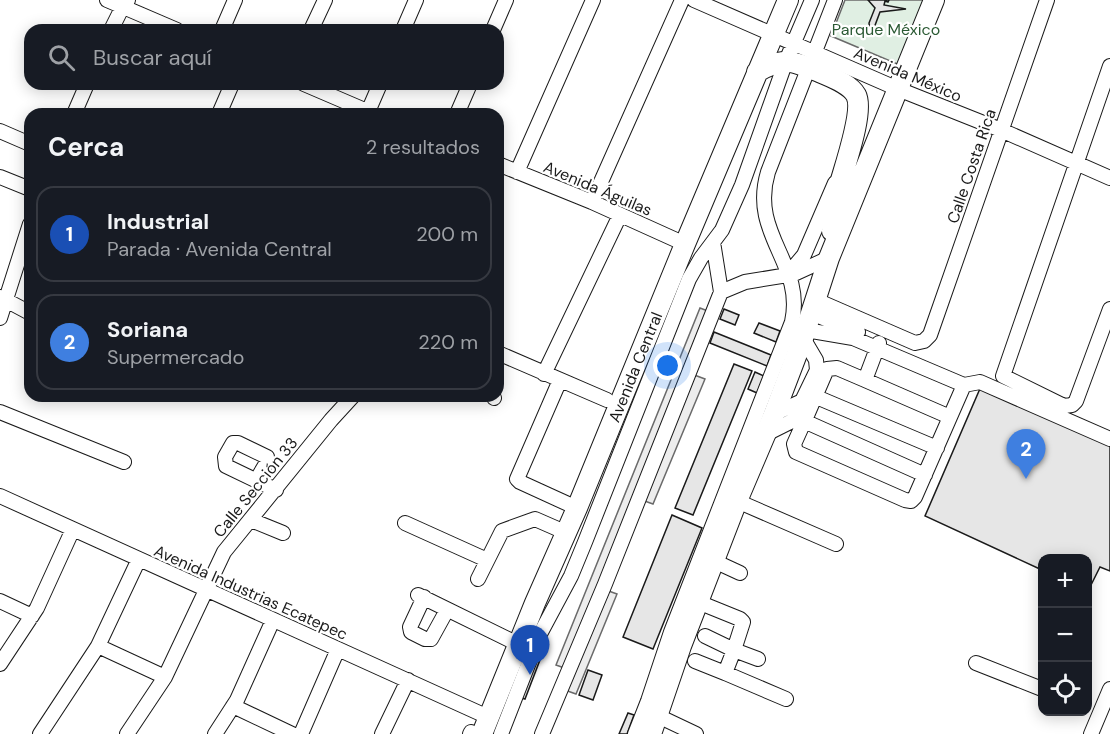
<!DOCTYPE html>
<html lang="es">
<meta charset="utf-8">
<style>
body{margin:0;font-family:"DM Sans",sans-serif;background:#242831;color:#f1f3f6}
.controls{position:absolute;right:18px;bottom:18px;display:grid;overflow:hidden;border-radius:12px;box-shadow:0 3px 15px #0003}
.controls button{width:54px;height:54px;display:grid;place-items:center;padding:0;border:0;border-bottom:2px solid #363941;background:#171b24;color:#f1f3f6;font:30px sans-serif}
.you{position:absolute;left:668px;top:366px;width:21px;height:21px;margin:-15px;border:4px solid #fff;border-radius:50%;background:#1a73e8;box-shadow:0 0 0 9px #1a73e833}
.badge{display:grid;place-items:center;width:39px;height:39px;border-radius:50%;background:#db2777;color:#fff;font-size:20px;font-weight:700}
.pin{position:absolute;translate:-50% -50px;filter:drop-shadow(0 2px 3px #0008)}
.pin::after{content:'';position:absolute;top:32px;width:21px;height:18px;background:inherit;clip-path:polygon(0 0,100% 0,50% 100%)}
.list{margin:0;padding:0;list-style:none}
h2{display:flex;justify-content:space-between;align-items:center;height:78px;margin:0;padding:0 24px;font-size:26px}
h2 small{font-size:20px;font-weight:400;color:#9ea1a6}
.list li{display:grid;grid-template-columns:39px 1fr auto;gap:18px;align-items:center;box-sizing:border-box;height:96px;margin:0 12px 12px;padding:0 12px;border:2px solid #363941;border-radius:18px}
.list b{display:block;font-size:22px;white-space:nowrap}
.list p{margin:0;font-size:20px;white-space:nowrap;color:#9ea1a6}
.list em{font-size:20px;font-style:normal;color:#9ea1a6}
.icon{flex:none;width:33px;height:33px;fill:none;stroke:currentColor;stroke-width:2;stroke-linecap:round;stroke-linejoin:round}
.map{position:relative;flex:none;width:1110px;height:734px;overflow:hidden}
.search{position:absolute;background:#171b24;box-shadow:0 3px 15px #0003;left:24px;top:24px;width:480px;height:66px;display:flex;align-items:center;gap:15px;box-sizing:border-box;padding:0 21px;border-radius:18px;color:#9ea1a6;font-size:22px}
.panel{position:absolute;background:#171b24;box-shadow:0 3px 15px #0003;left:24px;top:108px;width:480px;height:294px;border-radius:18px}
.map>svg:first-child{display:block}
.green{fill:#e0efe3;stroke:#6a6a6a;stroke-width:1.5}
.parking{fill:#ededed;stroke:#6a6a6a;stroke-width:1.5}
.building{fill:#e6e6e6;stroke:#1a1a1a;stroke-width:1.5}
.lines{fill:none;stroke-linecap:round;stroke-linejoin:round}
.minor-casing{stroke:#1a1a1a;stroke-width:16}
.highway-casing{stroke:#1a1a1a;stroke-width:22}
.minor{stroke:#fff;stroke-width:14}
.highway{stroke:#fff;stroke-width:20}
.labels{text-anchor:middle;stroke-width:4.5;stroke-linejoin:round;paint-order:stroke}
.park-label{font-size:16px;fill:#2b5a34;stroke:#fff}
.street-label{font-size:16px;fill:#1a1a1a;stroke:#fff}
</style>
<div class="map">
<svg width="1110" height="734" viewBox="0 0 1110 734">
<rect width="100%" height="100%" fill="#fff"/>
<!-- green -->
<path class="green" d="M 845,0 L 928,0 L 902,66 L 831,36 Z"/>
<!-- parking -->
<path class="parking" d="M 700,308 L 713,313 L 689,373 L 705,379 L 653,504 L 639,499 L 603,589 L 617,594 L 576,694 L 562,689 L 570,670 L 556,665 Z"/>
<!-- building -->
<path class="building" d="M 868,0 L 889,0 L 888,2 L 885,1 L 884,5 L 906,9 L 880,12 L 874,28 L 870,29 L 869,23 L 875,8 Z
M 724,309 L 739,315 L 735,325 L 720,319 Z
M 759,323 L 780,331 L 776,342 L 754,333 Z
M 714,332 L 771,355 L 767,366 L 710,343 Z
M 734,364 L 752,371 L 693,515 L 675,508 Z
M 755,372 L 764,376 L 757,393 L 748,389 Z
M 982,384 L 1110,441 L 1110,571 L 1100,567 L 1088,591 L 1088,558 L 1042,558 L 1042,570 L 925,516 Z
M 672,515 L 702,528 L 653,649 L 623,637 Z
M 537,649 L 543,652 L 525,699 L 518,697 Z
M 588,670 L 602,675 L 593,700 L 579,695 Z
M 628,713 L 634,715 L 627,734 L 619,734 Z"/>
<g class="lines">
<defs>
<path id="minor" d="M 107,0 L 177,30
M 694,0 L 898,89 L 1001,130 L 1110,178
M 111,30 L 120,12 L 128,0
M 222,30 L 235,0
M 311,30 L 325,0
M 403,30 L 416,0
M 493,30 L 506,0
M 1110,66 L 1003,376 L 1064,406 L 1072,405 L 1076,401 L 1110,309
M 304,84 L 374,114
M 74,114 L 87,84
M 219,114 L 232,84
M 367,114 L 380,84
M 457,114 L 470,84
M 0,131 L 30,144
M 498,164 L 592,202 L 685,244
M 517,172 L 593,0
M 0,177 L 30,189
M 592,202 L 682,0
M 713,242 L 721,292 L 745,282 L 794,274 L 829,258
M 788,274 L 804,255 L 835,183
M 0,297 L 30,313
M 816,300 L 915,343 L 924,341
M 811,313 L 858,332
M 0,318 L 30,224
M 806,330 L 853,338 L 964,385 L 980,382 L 1110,439
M 924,341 L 930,335 L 1047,0
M 498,353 L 607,400
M 544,374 L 620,215
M 560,380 L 517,479 L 520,482 L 577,508
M 865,380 L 950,417
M 493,396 L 494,398
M 814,396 L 937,448
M 0,412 L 124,462
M 808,413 L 794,444 L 796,452 L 905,500 L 911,501 L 915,497 L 964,385
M 774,414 L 802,401 L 817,370 L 816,360 L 803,338
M 804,421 L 925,475
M 766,434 L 808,413 L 827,369 L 837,368 L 865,380 L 879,343
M 257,479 L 267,462 L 267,457 L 238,443 L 233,443 L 225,457 L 226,466 L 276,490
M 0,496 L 488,717
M 737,501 L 836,544
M 251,520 L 283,533
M 405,523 L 487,560
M 714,561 L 740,573
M 478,579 L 502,531 L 535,519 L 567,533
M 418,595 L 518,644
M 424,597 L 410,627 L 411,632 L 425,639 L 431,639 L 447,610
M 0,601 L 32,616
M 698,602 L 740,619 L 743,622 L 734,650 L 705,636
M 98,646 L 165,677
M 695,661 L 725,673 L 734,650 L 758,659
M 976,663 L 1042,689
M 0,664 L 37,608 L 73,529
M 725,673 L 786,699
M 233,706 L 292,734
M 658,716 L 696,734
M 40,734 L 98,646 L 139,559
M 127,734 L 165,677 L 224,552 L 331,420 L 353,396
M 215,734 L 237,700 L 273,620
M 301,734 L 338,649
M 382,734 L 408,680
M 470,734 L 471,732
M 501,734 L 540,634 L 571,576 L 585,542 L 689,279 L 701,258 L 722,230 L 742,185 L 786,61 L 812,0
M 542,734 L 605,584 L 721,292
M 635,734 L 648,701 L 671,632 L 792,322 C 805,263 749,235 768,172 L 835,0
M 1091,734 L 1110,689"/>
<path id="highway" d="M 757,72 C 783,57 791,60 817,71 C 830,77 849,83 856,95 C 865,112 842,173 837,194 C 835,206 834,219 832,231
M 482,734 L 535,603 L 577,508 L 685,244 L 788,0
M 651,734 L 681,646 L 737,501 L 774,414 L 803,338 L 829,258 L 934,0"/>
</defs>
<!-- minor casing -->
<use href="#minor" class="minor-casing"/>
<!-- highway casing -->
<use href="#highway" class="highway-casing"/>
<!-- minor -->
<use href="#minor" class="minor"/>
<!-- highway -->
<use href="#highway" class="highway"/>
</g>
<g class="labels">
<!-- park labels -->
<g class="park-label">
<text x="886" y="35">Parque México</text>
</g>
<!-- street labels -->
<g class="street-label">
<text transform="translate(908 74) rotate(23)" y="6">Avenida México</text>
<text transform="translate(971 166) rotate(-71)" y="6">Calle Costa Rica</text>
<text transform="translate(598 188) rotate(23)" y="6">Avenida Águilas</text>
<text transform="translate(635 367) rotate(-68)" y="6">Avenida Central</text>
<text transform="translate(255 487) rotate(-51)" y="6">Calle Sección 33</text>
<text transform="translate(251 592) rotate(24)" y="6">Avenida Industrias Ecatepec</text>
</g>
</g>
</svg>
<div class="controls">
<button>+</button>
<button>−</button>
<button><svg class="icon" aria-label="locate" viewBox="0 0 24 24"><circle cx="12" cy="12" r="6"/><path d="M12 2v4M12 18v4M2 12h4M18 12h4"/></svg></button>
</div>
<div class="you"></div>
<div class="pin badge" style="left:530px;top:675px;background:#1a4fb4">1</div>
<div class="pin badge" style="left:1026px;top:479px;background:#3f7fe0">2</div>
<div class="search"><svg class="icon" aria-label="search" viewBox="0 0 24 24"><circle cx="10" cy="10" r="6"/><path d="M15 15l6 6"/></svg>Buscar aquí</div>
<section class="panel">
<h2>Cerca<small>2 resultados</small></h2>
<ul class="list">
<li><span class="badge" style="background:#1a4fb4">1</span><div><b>Industrial</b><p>Parada · Avenida Central</p></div><em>200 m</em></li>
<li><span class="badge" style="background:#3f7fe0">2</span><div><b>Soriana</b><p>Supermercado</p></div><em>220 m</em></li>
</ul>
</section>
</div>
